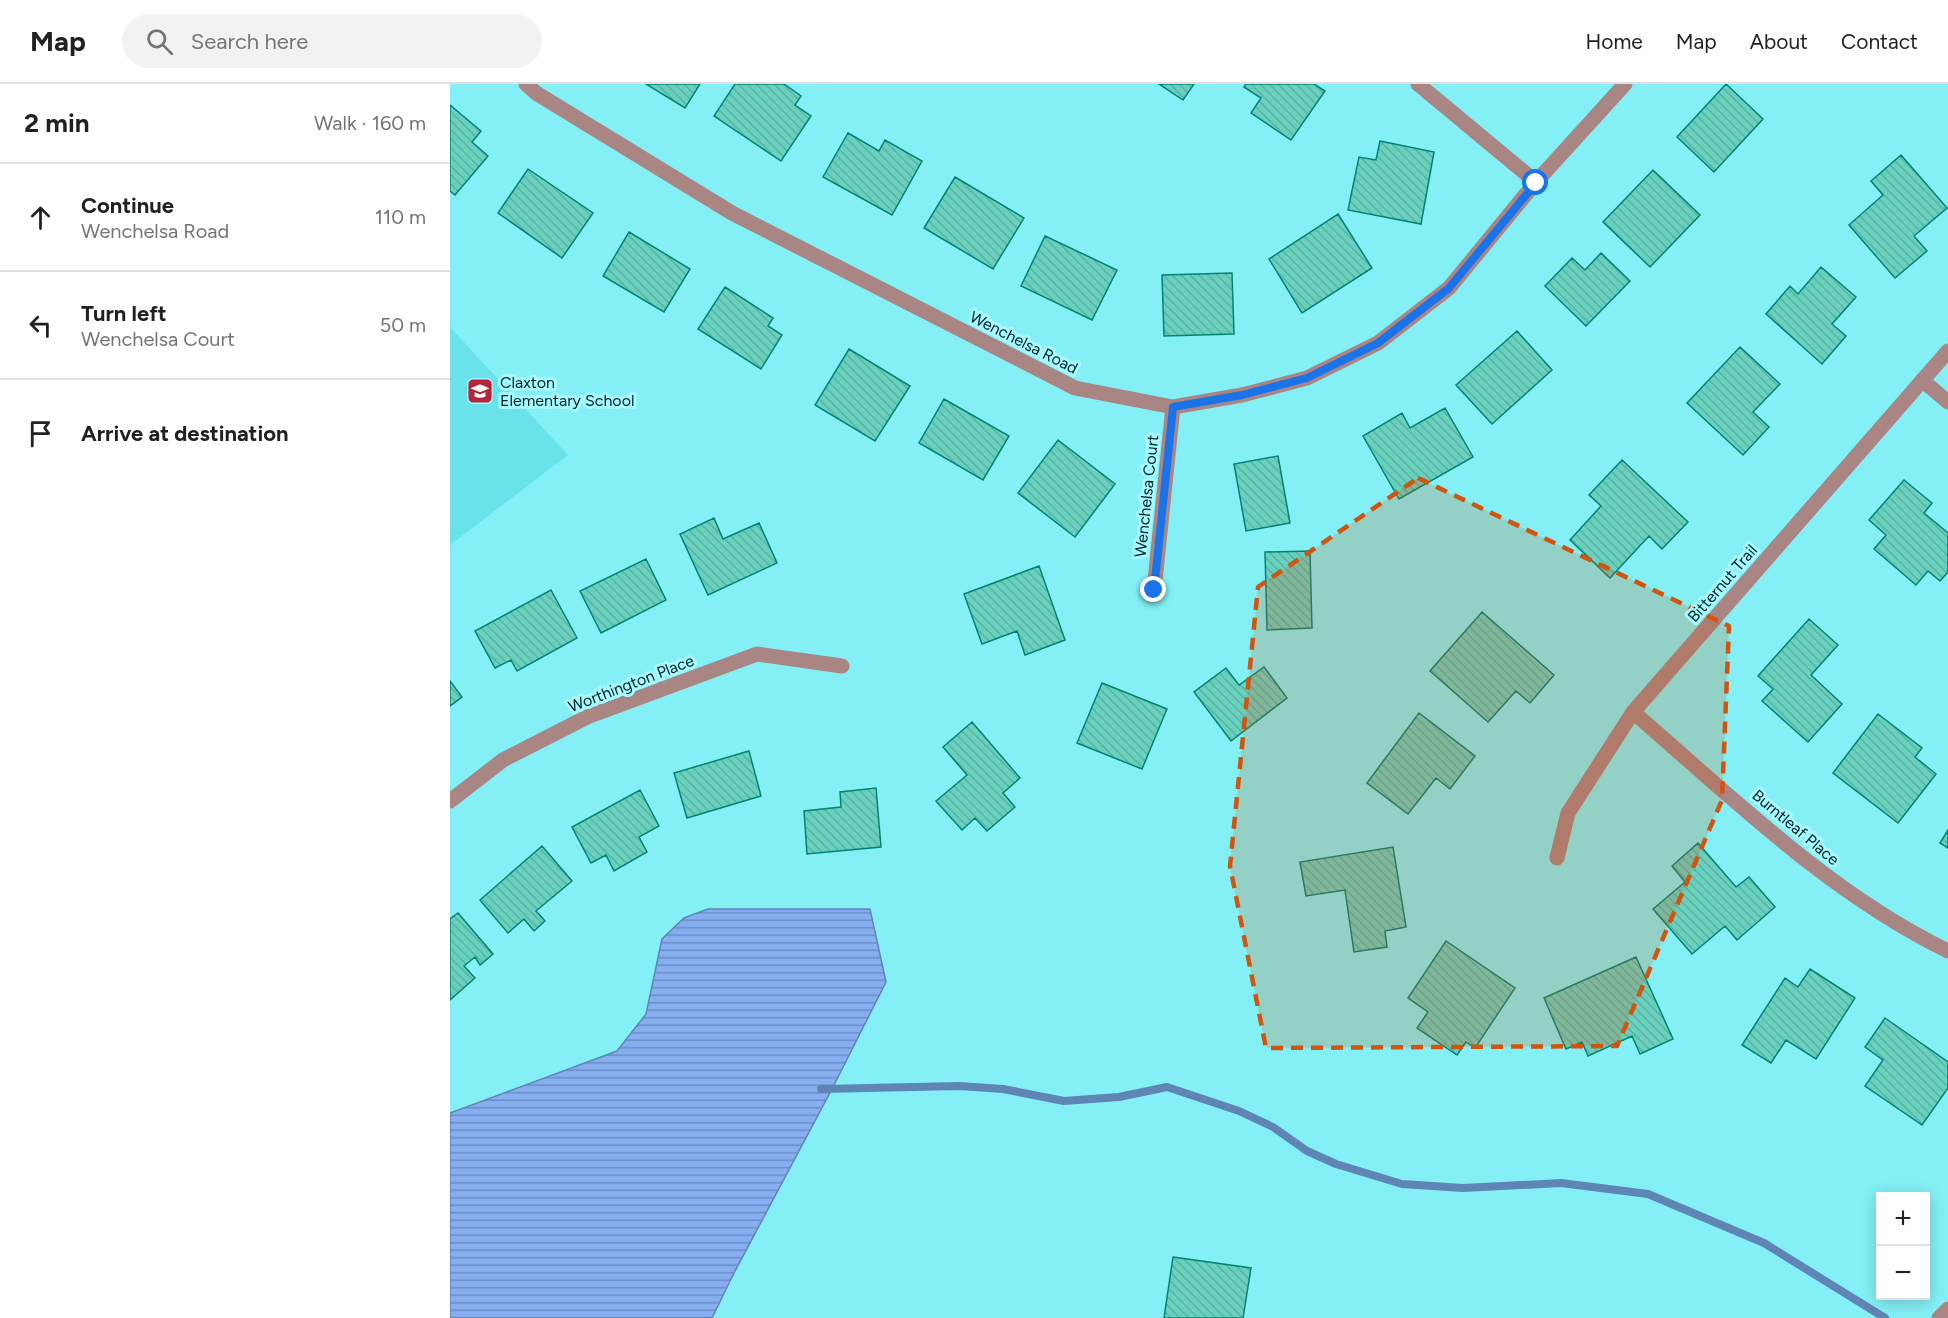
<!DOCTYPE html>
<meta charset="utf-8">
<style>
body{margin:0;font-family:Figtree,sans-serif;background:#f2f2f2;color:#202124}
.controls{position:absolute;right:18px;bottom:18px;display:grid;overflow:hidden;border-radius:0px;box-shadow:0 3px 15px #0003}
.controls button{width:54px;height:54px;display:grid;place-items:center;padding:0;border:0;border-bottom:2px solid #e0e0e0;background:#fff;color:#202124;font:30px sans-serif}
.stop{position:absolute;width:18px;height:18px;margin:-14px;border:4px solid #1a73e8;border-radius:50%;background:#fff}
.stop.end{background:#1a73e8;border-color:#fff;box-shadow:0 2px 6px #0008}
.list{margin:0;padding:0;list-style:none}
h2{display:flex;justify-content:space-between;align-items:center;height:78px;margin:0;padding:0 24px;font-size:26px}
h2 small{font-size:20px;font-weight:400;color:#757577}
.list li{display:grid;grid-template-columns:39px 1fr auto;gap:18px;align-items:center;box-sizing:border-box;height:108px;padding:0 24px;border-top:2px solid #e0e0e0}
.list b{display:block;font-size:22px;white-space:nowrap}
.list p{margin:0;font-size:20px;white-space:nowrap;color:#757577}
.list em{font-size:20px;font-style:normal;color:#757577}
.icon{flex:none;width:33px;height:33px;fill:none;stroke:currentColor;stroke-width:2;stroke-linecap:round;stroke-linejoin:round}
.map{position:relative;flex:none;width:1498px;height:1234px;overflow:hidden}
header{display:flex;align-items:center;gap:36px;box-sizing:border-box;height:84px;padding:0 30px;background:#fff;border-bottom:2px solid #e0e0e0}
header strong{font-size:28px}
nav{display:flex;gap:33px;margin-inline-start:auto;font-size:21px}
.search{width:420px;height:54px;background:#f2f2f2;display:flex;align-items:center;gap:15px;box-sizing:border-box;padding:0 21px;border-radius:33px;color:#757577;font-size:22px}
main{display:flex}
aside{flex:1;background:#fff}
.map>svg:first-child{display:block}
.built{fill:#6ae2ea}
.water{fill:url(#water-rules);stroke:#5f85b4;stroke-width:1.5}
.lines{fill:none;stroke-linecap:round;stroke-linejoin:round}
.stream{stroke:#5f85b4;stroke-width:8}
.building{fill:url(#building-back-hatch);stroke:#008474;stroke-width:1.5}
.minor{stroke:#a98584;stroke-width:15}
.route{stroke:#1a73e8;stroke-width:8}
.marked{fill:#d1540f;fill-opacity:0.2;stroke:#d1540f;stroke-width:4.5;stroke-dasharray:12 8;stroke-linejoin:round}
.labels{text-anchor:middle;stroke-width:6;stroke-linejoin:round;paint-order:stroke}
.street-label{font-size:16px;fill:#012527;stroke:#a7f9fe}
.poi-label{font-size:16px;fill:#012527;stroke:#a7f9fe;text-anchor:start}
</style>
<header>
<strong>Map</strong>
<div class="search"><svg class="icon" aria-label="search" viewBox="0 0 24 24"><circle cx="10" cy="10" r="6"/><path d="M15 15l6 6"/></svg>Search here</div>
<nav><a>Home</a><a>Map</a><a>About</a><a>Contact</a></nav>
</header>
<main>
<aside>
<h2>2 min<small>Walk · 160 m</small></h2>
<ul class="list">
<li><svg class="icon" aria-label="ahead" viewBox="0 0 24 24"><path d="M12 20V5M6 11l6-6 6 6"/></svg><div><b>Continue</b><p>Wenchelsa Road</p></div><em>110 m</em></li>
<li><svg class="icon" aria-label="left" viewBox="0 0 24 24"><path d="M17 20v-9H6M10 6l-5 5 5 5"/></svg><div><b>Turn left</b><p>Wenchelsa Court</p></div><em>50 m</em></li>
<li><svg class="icon" aria-label="arrive" viewBox="0 0 24 24"><path d="M6 21V4h12l-3 4 3 4H6"/></svg><div><b>Arrive at destination</b></div></li>
</ul>
</aside>
<div class="map">
<svg width="1498" height="1234" viewBox="0 0 1498 1234">
<defs>
<pattern id="water-rules" width="6" height="5" patternUnits="userSpaceOnUse" patternTransform="scale(1.5)"><rect width="6" height="5" fill="#87aef1"/><path d="M0 2.5h6" fill="none" stroke="#6c8dc3"/></pattern>
<pattern id="building-back-hatch" width="6" height="6" patternUnits="userSpaceOnUse" patternTransform="scale(1.5)"><rect width="6" height="6" fill="#6ad0be"/><path d="M-1 5l2 2M0 0l6 6M5-1l2 2" fill="none" stroke="#5ab2a3"/></pattern>
</defs>
<rect width="100%" height="100%" fill="#84f0f6"/>
<!-- built -->
<path class="built" d="M 0,243 L 118,371 L 0,461 Z"/>
<!-- water -->
<path class="water" d="M 258,825 L 420,825 L 436,898 L 382,1005 L 284,1189 L 262,1234 L 0,1234 L 0,1029 L 167,967 L 196,930 L 212,855 L 234,834 Z"/>
<g class="lines">
<!-- stream -->
<path class="stream" d="M 371,1005 L 509,1002 L 553,1005 L 614,1017 L 669,1013 L 717,1003 L 789,1027 L 823,1043 L 857,1067 L 886,1080 L 952,1100 L 1013,1104 L 1111,1099 L 1198,1110 L 1314,1159 L 1435,1234"/>
</g>
<!-- building -->
<path class="building" d="M 196,0 L 250,0 L 235,24 Z
M 285,0 L 334,0 L 351,12 L 345,21 L 361,32 L 331,77 L 264,32 Z
M 709,0 L 744,0 L 733,16 Z
M 796,0 L 864,0 L 875,7 L 841,56 L 801,29 L 811,14 L 794,3 Z
M 1276,0 L 1313,35 L 1264,88 L 1227,53 Z
M 0,21 L 31,47 L 22,58 L 38,72 L 5,111 L 0,107 Z
M 398,49 L 429,67 L 435,56 L 472,77 L 442,131 L 373,93 Z
M 930,57 L 984,68 L 971,140 L 898,126 L 909,73 L 926,76 Z
M 1451,71 L 1497,124 L 1464,152 L 1477,167 L 1445,194 L 1399,141 L 1433,111 L 1421,97 Z
M 78,85 L 143,129 L 112,174 L 48,129 Z
M 1203,86 L 1250,131 L 1200,183 L 1153,138 Z
M 505,93 L 574,134 L 543,185 L 474,144 Z
M 888,130 L 922,184 L 852,229 L 819,175 Z
M 179,148 L 240,185 L 214,228 L 153,192 Z
M 595,152 L 667,186 L 642,236 L 571,202 Z
M 1151,169 L 1180,197 L 1136,242 L 1095,202 L 1122,174 L 1135,186 Z
M 1371,183 L 1406,213 L 1382,240 L 1396,252 L 1372,280 L 1316,230 L 1340,202 L 1348,210 Z
M 782,189 L 784,250 L 714,252 L 712,191 Z
M 275,203 L 323,234 L 318,242 L 332,251 L 311,285 L 248,245 Z
M 1067,247 L 1102,286 L 1042,340 L 1006,301 Z
M 1290,263 L 1330,300 L 1303,328 L 1319,343 L 1293,371 L 1237,319 Z
M 399,265 L 460,302 L 425,357 L 365,321 Z
M 494,315 L 559,352 L 533,396 L 469,359 Z
M 995,324 L 1023,373 L 949,415 L 913,352 L 952,329 L 960,344 Z
M 608,356 L 665,400 L 625,453 L 568,409 Z
M 828,372 L 840,439 L 796,447 L 784,380 Z
M 1172,376 L 1238,438 L 1212,465 L 1199,452 L 1160,494 L 1120,456 L 1151,422 L 1139,411 Z
M 1454,396 L 1482,419 L 1474,429 L 1498,449 L 1498,488 L 1490,497 L 1478,487 L 1466,501 L 1424,465 L 1436,451 L 1419,436 Z
M 264,434 L 273,455 L 309,439 L 327,479 L 258,511 L 230,450 Z
M 860,467 L 862,544 L 817,546 L 815,468 Z
M 196,475 L 216,516 L 151,549 L 130,507 Z
M 589,482 L 615,556 L 575,571 L 567,547 L 532,560 L 514,510 Z
M 101,506 L 127,554 L 67,587 L 61,576 L 45,584 L 25,547 Z
M 1032,528 L 1104,591 L 1080,619 L 1066,607 L 1038,638 L 980,587 Z
M 1359,535 L 1388,561 L 1361,591 L 1392,620 L 1358,658 L 1312,617 L 1323,605 L 1308,592 Z
M 814,583 L 837,614 L 781,657 L 744,608 L 776,584 L 789,601 Z
M 0,597 L 12,613 L 0,622 Z
M 652,599 L 717,625 L 692,685 L 627,659 Z
M 969,629 L 1025,672 L 1000,705 L 986,694 L 958,730 L 917,699 Z
M 1428,630 L 1472,664 L 1465,673 L 1486,690 L 1448,739 L 1383,689 Z
M 522,638 L 570,694 L 553,709 L 565,723 L 537,747 L 525,734 L 512,746 L 486,717 L 517,691 L 493,663 Z
M 299,667 L 311,712 L 237,734 L 224,689 Z
M 426,704 L 431,763 L 357,770 L 354,727 L 391,723 L 390,708 Z
M 190,706 L 209,742 L 189,753 L 197,768 L 164,787 L 156,771 L 141,779 L 122,743 Z
M 1498,746 L 1498,764 L 1490,759 Z
M 1248,759 L 1286,803 L 1299,793 L 1325,823 L 1287,856 L 1275,842 L 1242,870 L 1203,825 L 1235,798 L 1222,782 Z
M 92,762 L 122,797 L 86,827 L 95,837 L 84,847 L 74,835 L 58,849 L 30,816 Z
M 943,763 L 956,843 L 935,847 L 937,863 L 904,868 L 895,806 L 856,812 L 850,778 Z
M 8,829 L 43,870 L 30,881 L 25,873 L 14,882 L 25,894 L 0,916 L 0,835 Z
M 996,857 L 1065,904 L 1025,964 L 1016,958 L 1007,971 L 967,944 L 978,928 L 958,914 Z
M 1186,873 L 1223,955 L 1190,970 L 1182,952 L 1138,972 L 1132,958 L 1116,965 L 1094,914 Z
M 1360,885 L 1405,914 L 1366,975 L 1336,956 L 1321,979 L 1292,961 L 1335,894 L 1348,903 Z
M 1435,934 L 1498,978 L 1498,1004 L 1472,1041 L 1415,1002 L 1433,976 L 1415,963 Z
M 723,1173 L 801,1184 L 793,1234 L 714,1234 Z"/>
<g class="lines">
<!-- minor -->
<path class="minor" d="M 76,0 L 86,9 L 282,129 L 625,304 L 723,323 L 792,311 L 857,294 L 928,259 L 999,204 L 1086,98 L 1175,0
M 968,0 L 1086,98
M 1472,296 L 1498,318
M 704,506 L 723,323
M 1183,628 C 1283,714 1379,809 1498,867
M 0,717 L 53,676 L 137,633 L 307,570 L 392,582
M 1107,774 L 1118,729 L 1183,628 L 1498,267
M 1489,1234 L 1498,1225"/>
</g>
<g class="lines">
<!-- route -->
<path class="route" d="M 704,506 L 723,323 L 792,311 L 857,294 L 928,259 L 999,204 L 1086,99"/>
</g>
<!-- marked area -->
<path class="marked" d="M 968,394 L 1279,542 L 1272,716 L 1167,962 L 816,964 L 780,782 L 808,503 Z"/>
<!-- icons -->
<defs>
<symbol id="school-square" viewBox="-11 -11 22 22"><rect x="-9" y="-9" width="18" height="18" rx="4" fill="#b62537" stroke="#a7f9fe"/><path d="M0-5L7-2L0 1L-7-2ZM-4 1L0 2.5L4 1V4Q0 6-4 4Z" fill="#fff"/></symbol>
</defs>
<g fill-rule="evenodd">
<use href="#school-square" x="15" y="292" width="30" height="30"/>
</g>
<g class="labels">
<!-- street labels -->
<g class="street-label">
<text transform="translate(574 258) rotate(27)" y="6">Wenchelsa Road</text>
<text transform="translate(696 412) rotate(-84)" y="6">Wenchelsa Court</text>
<text transform="translate(1272 499) rotate(-49)" y="6">Bitternut Trail</text>
<text transform="translate(181 599) rotate(-21)" y="6">Worthington Place</text>
<text transform="translate(1346 743) rotate(40)" y="6">Burntleaf Place</text>
</g>
<!-- poi labels -->
<g class="poi-label">
<text x="50" y="304">Claxton<tspan x="50" dy="18">Elementary School</tspan></text>
</g>
</g>
</svg>
<div class="controls">
<button>+</button>
<button>−</button>
</div>
<div class="stop" style="left:1086px;top:99px"></div>
<div class="stop end" style="left:704px;top:506px"></div>
</div>
</main>
